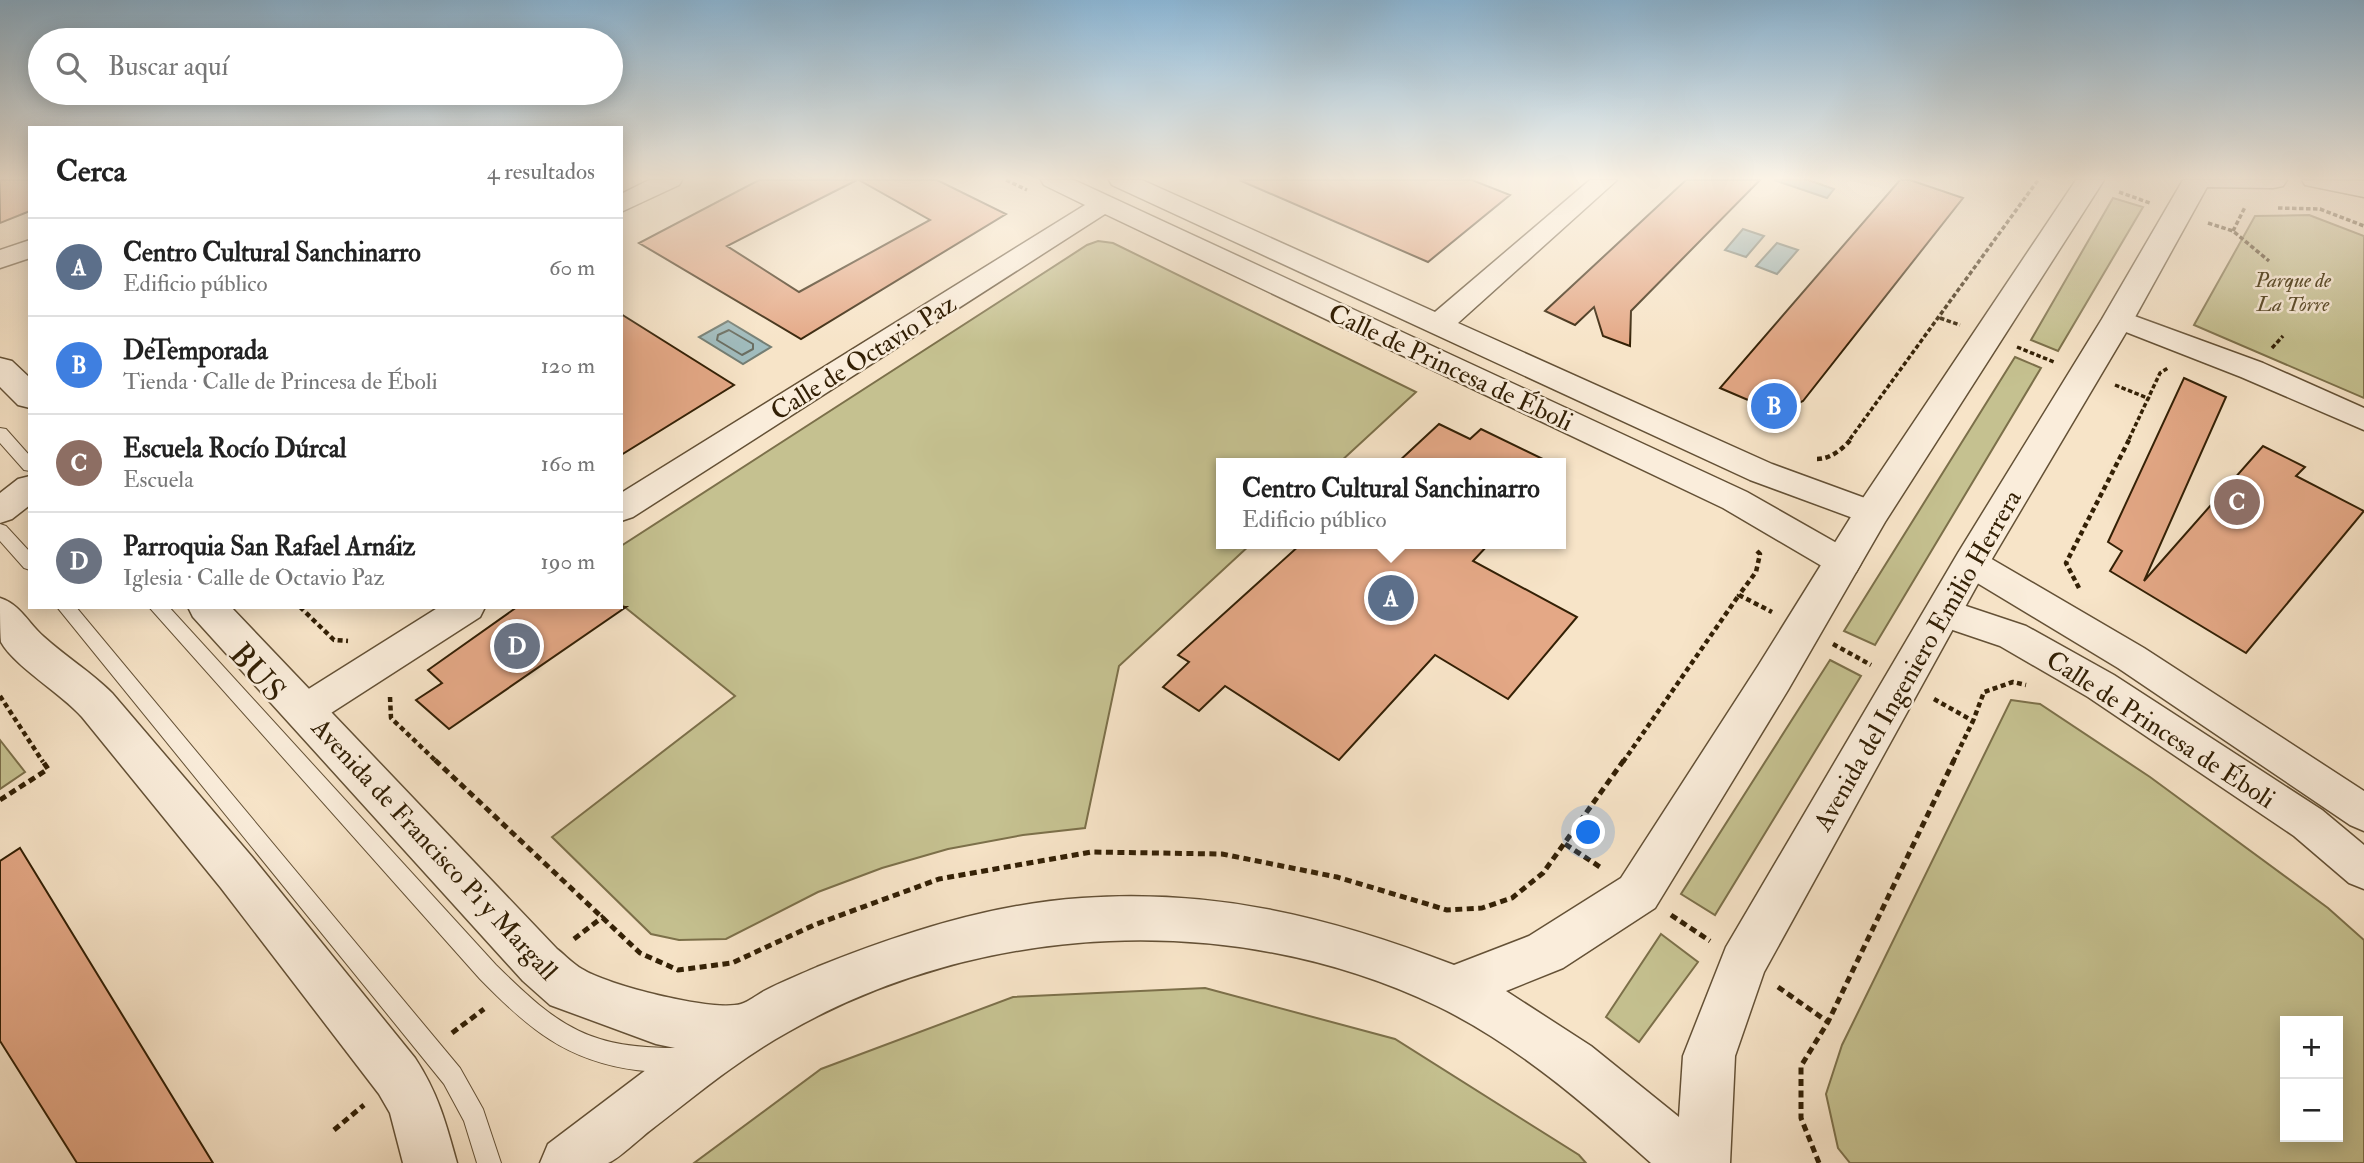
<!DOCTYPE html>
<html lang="es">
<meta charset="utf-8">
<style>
body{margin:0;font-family:"IM FELL Double Pica",serif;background:#f2f2f2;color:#222}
.controls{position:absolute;right:21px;bottom:21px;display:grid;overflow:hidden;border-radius:0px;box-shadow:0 4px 18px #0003}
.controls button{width:63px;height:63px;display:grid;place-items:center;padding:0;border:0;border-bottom:2px solid #e0e0e0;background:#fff;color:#222;font:35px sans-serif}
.you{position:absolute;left:1589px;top:833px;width:24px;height:24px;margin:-18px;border:5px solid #fff;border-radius:50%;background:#1a73e8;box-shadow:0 0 0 10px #1a73e833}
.badge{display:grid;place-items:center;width:46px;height:46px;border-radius:50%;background:#8f2418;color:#fff;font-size:23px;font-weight:700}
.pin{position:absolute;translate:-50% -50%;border:4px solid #fff;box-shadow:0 2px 7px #0006}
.popup{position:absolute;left:1216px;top:458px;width:350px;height:91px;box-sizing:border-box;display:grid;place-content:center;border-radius:0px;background:#fff;filter:drop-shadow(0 2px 5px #0005);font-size:23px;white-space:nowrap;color:#767676}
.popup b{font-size:26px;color:#222}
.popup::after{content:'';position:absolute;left:50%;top:100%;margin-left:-14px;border:14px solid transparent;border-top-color:#fff}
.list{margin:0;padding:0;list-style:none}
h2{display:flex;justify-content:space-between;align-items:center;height:91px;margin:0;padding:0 28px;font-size:30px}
h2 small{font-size:23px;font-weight:400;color:#767676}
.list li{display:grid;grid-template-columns:46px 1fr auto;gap:21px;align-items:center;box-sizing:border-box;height:98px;padding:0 28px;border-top:2px solid #e0e0e0}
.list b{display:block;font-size:26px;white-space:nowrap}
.list p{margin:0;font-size:23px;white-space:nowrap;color:#767676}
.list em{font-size:23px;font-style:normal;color:#767676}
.icon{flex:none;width:38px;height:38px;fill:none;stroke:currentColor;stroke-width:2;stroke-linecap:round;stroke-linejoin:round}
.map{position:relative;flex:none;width:2364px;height:1163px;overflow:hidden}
.search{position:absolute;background:#fff;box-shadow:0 4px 18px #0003;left:28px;top:28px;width:595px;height:77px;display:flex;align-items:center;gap:18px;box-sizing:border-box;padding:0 24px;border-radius:38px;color:#767676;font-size:26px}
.panel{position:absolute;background:#fff;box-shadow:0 4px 18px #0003;left:28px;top:126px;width:595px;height:483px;border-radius:0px}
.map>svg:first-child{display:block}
.green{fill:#c5c190;stroke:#7c704a;stroke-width:2;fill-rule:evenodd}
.water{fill:#a0bcbe;stroke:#747e74;stroke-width:2}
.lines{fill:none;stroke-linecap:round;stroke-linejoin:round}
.shore{stroke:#6a6e62;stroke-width:2}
.building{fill:#e4a886;stroke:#332005;stroke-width:2}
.service-casing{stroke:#645136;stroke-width:2}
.minor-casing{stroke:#645136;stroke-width:3}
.tertiary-casing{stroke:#645136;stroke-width:3}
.path-far2{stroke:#332005;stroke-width:3.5;stroke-dasharray:4.5 2.5;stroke-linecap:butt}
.path-far1{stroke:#332005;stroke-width:4.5;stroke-dasharray:5 3.5;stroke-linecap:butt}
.path{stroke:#332005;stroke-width:5;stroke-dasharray:7 4.5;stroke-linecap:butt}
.service{fill:#faeddb;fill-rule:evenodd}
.minor{fill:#faeddb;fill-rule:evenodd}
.tertiary{fill:#faeddb;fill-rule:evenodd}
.labels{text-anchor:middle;stroke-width:5;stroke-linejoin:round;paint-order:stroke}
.far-park-label{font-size:21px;font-style:italic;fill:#5f502f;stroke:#faeddb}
.street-label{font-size:26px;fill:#332005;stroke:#faeddb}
.near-street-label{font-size:32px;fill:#332005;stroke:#faeddb}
</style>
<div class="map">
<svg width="2364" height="1163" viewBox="0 0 2364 1163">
<rect width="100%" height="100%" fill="#f7e4c8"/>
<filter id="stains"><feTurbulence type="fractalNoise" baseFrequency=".00286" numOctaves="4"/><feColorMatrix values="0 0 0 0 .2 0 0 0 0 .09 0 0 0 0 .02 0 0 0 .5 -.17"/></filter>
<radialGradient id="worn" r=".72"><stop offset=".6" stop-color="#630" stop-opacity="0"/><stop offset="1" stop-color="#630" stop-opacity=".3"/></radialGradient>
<!-- green -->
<path class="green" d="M 2113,198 L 2143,207 L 2058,351 L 2031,340 Z
M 2309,215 L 2364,236 L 2364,398 L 2194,325 L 2255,216 Z
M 1098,241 L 1113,243 L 1416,392 L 1339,463 L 1221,463 L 1221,544 L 1251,544 L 1119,666 L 1085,828 L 1023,835 L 948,849 L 882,868 L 818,892 L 726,939 L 679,940 L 651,934 L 552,837 L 735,696 L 621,604 L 621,546 L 1087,245 Z
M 2015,357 L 2041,368 L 1875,645 L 1844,631 Z
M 1830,660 L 1861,676 L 1715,915 L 1681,894 Z
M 2011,700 L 2040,704 L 2150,777 L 2328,908 L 2364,940 L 2364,1163 L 1850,1163 L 1838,1148 L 1826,1094 L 1842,1045 ZM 2285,1021 L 2338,1021 L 2338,1137 L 2285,1137 Z
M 0,740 L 25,772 L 0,789 Z
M 1661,934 L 1698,962 L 1639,1042 L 1606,1017 Z
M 1205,988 L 1395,1039 L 1579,1155 L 1586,1163 L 694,1163 L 821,1069 L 1013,997 Z"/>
<!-- water -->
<path class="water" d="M 1774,180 L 1808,180 L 1834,189 L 1827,198 Z
M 1743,229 L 1764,236 L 1746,257 L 1725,250 Z
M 1777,243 L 1798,250 L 1777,274 L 1756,266 Z
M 728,321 L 771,347 L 743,364 L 699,337 Z"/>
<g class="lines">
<!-- shore -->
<path class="shore" d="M 729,330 L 753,344 L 753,349 L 742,355 L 717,340 L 718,335 Z"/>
</g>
<!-- building -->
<path class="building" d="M 0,180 L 30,180 L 30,211 L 0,223 Z
M 759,180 L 857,180 L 727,246 L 799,292 L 930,220 L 859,180 L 937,180 L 1006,214 L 801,339 L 639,243 Z
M 1239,180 L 1472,180 L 1510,195 L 1428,262 Z
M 1686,180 L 1760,180 L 1631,311 L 1630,346 L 1603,336 L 1594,307 L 1575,325 L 1545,311 Z
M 1900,180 L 1910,180 L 1963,198 L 1803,401 L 1793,406 L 1755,403 L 1720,388 Z
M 621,314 L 734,385 L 621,455 Z
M 2184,378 L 2226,397 L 2144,581 L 2263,446 L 2305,467 L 2296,476 L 2364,511 L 2246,653 L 2110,571 L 2122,551 L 2108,542 Z
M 1439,424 L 1470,439 L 1481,429 L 1551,463 L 1397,463 Z
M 1301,544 L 1489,544 L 1473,561 L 1577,617 L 1508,699 L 1435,655 L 1339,760 L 1225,686 L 1199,711 L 1163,687 L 1189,662 L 1178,655 Z
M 517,607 L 626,607 L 449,729 L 416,700 L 442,683 L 428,670 Z
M 20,848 L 213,1163 L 77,1163 L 0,1041 L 0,861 Z"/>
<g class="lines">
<defs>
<path id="service" d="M 0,428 L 6,429 L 30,456 L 30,471 L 24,470 L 0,443 Z
M 0,524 L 6,526 L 30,552 L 30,570 L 24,568 L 0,541 Z
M 57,607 L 76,607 L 460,1068 L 483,1109 L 501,1163 L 477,1163 L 464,1121 L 444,1084 Z
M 149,607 L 169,607 L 496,965 C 560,1028 589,1049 682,1048 L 690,1052 L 694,1060 L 690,1068 C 674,1075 654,1072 636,1070 C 566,1061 528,1028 480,979 Z"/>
<path id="minor" d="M 649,180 L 682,180 L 679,185 L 621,212 L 621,194 Z
M 1041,180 L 1074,180 L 1747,492 L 1856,554 L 1861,563 L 1856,572 L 1844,576 L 1832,572 L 1723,508 L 1105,214 L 633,517 L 621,521 L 621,493 L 1085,205 L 1044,185 Z
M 1109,180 L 1142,180 L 1435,312 L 1590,180 L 1617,180 L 1458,323 L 1772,464 L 1884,505 L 1889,513 L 1884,521 L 1872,525 L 1750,480 L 1112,185 Z
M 2302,180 L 2364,181 L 2364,197 L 2305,185 Z
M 30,240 L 30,258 L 0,268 L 0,250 Z
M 2118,310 L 2263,363 L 2364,408 L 2364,430 L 2241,377 L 2108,325 L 2104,319 L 2108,313 Z
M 30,476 L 30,505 L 12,519 L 0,523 L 0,493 L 18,479 Z
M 1971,550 L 1983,554 L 2144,648 L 2364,791 L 2364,831 L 2350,825 L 2118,668 L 1959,572 L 1954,563 L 1959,554 Z
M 1945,599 L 2026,626 L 2114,675 L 2322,810 L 2364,845 L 2364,889 L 2349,883 L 2294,836 L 2088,697 L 2000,646 L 1932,623 L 1927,613 L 1932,603 Z
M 439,607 L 485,607 L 480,617 L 317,722 L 304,726 L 291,722 L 285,711 L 291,700 Z"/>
<path id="tertiary" d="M 2076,180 L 2104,180 L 1885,522 L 1788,690 L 1655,908 L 1563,968 L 1506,991 L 1591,1046 L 1679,1117 L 1683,1056 L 1726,947 L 1958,553 L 2102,319 L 2183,180 L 2287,180 L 2283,186 L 2273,188 L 2207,187 L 2134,319 L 1986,569 L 1764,972 L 1735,1056 L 1730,1163 L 1651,1163 C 1586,1105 1516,1044 1437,1006 C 1235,909 982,921 788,1032 C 739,1059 696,1095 652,1129 C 641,1137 619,1159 608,1163 C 597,1163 555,1163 540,1163 L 548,1144 L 675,1048 L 656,1044 L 550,1005 L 523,981 L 193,617 L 188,607 L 231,607 L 557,949 C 565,955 573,964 582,969 C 607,985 712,1012 741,1004 C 748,1002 757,995 764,991 C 781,982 799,975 817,967 C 902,933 991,904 1082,898 C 1217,889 1330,917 1454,965 L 1529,936 L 1621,878 L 1758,666 L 1859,504 Z
M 0,358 L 12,361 L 30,378 L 30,408 L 18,405 L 0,387 Z
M 0,598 C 21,605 28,623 44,637 C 66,657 91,672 112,693 L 253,858 L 415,1058 C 438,1093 446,1123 457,1163 L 403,1163 L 390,1113 L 379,1094 L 221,888 L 82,717 C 62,694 14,666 1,642 C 0,632 0,610 0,598 Z"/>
</defs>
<!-- service casing -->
<use href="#service" class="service-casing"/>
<!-- minor casing -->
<use href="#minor" class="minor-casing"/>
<!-- tertiary casing -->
<use href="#tertiary" class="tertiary-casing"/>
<!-- path-far2 -->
<path class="path-far2" d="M 1006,180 L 1027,190
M 2119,192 L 2150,203
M 2278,208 L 2320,209 L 2364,226
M 2208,223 L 2233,231 L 2269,261
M 2233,231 L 2245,207
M 1940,318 L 1960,325
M 2017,347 L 2054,362
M 2272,348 L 2283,336
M 2115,385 L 2150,399
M 1850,439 L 2038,180
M 2129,439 L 2160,373 L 2168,368"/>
<!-- path-far1 -->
<path class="path-far1" d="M 1817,459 C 1831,459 1844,448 1852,438
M 1757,551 L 1760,554 L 1756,572 L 1739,595 L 1772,612
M 2079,588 L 2066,563 L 2130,438
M 300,607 L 334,640 L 348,641
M 1833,644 L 1871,665
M 0,696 L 43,762
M 390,697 L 391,718 L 437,762
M 1934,699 L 1973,721 L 1984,692 L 2013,682 L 2026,685
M 1623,762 L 1739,595
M 1953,762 L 1973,721"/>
<!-- path -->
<path class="path" d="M 435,760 L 640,953 L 678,970 L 732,963 L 814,925 L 939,879 L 1091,852 L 1222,854 L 1337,877 L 1447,910 L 1482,908 L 1512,898 L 1543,873 L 1624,760
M 0,800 L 48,769 L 42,760
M 1565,844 L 1603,869
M 1671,915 L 1710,941
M 574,939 L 604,916
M 1778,987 L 1828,1022
M 452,1033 L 484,1009
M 334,1130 L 364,1105
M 1819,1163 L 1801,1118 L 1801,1066 L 1828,1022 L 1954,760"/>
<!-- service -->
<use href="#service" class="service"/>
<!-- minor -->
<use href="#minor" class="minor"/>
<!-- tertiary -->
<use href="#tertiary" class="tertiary"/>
</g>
<!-- sky -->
<linearGradient id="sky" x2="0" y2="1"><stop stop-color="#8bb7d7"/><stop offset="0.52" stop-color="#fbf3e6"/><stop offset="1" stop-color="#fbf3e6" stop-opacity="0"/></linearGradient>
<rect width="2364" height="343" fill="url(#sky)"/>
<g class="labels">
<!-- far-park labels -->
<g class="far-park-label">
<text x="2293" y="287">Parque de<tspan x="2293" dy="24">La Torre</tspan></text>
</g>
<!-- street labels -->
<g class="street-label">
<text transform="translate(863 357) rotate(-32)" y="9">Calle de Octavio Paz</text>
<text transform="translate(1451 367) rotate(25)" y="9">Calle de Princesa de Éboli</text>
<text transform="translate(1917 660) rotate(-60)" y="9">Avenida del Ingeniero Emilio Herrera</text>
<text transform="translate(2161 729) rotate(33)" y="9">Calle de Princesa de Éboli</text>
<text transform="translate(435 849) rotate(47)" y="9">Avenida de Francisco Pi y Margall</text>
</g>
<!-- near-street labels -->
<g class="near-street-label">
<text transform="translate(258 672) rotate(48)" y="11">BUS</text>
</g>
</g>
<rect width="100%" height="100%" filter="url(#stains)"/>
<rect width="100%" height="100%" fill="url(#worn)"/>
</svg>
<div class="controls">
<button>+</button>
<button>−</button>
</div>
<div class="you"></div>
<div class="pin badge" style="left:1391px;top:598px;background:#5c6f8a">A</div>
<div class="popup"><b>Centro Cultural Sanchinarro</b>Edificio público</div>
<div class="pin badge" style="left:1774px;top:406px;background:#3f7fe0">B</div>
<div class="pin badge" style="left:2237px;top:502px;background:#8d6e63">C</div>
<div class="pin badge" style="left:517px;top:646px;background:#6b7280">D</div>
<div class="search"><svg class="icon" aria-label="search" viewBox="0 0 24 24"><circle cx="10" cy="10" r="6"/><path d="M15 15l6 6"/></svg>Buscar aquí</div>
<section class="panel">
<h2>Cerca<small>4 resultados</small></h2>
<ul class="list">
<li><span class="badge" style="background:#5c6f8a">A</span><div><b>Centro Cultural Sanchinarro</b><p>Edificio público</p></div><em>60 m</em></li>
<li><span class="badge" style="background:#3f7fe0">B</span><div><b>DeTemporada</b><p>Tienda · Calle de Princesa de Éboli</p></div><em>120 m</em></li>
<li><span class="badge" style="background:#8d6e63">C</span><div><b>Escuela Rocío Dúrcal</b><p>Escuela</p></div><em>160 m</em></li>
<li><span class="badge" style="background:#6b7280">D</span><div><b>Parroquia San Rafael Arnáiz</b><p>Iglesia · Calle de Octavio Paz</p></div><em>190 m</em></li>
</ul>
</section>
</div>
